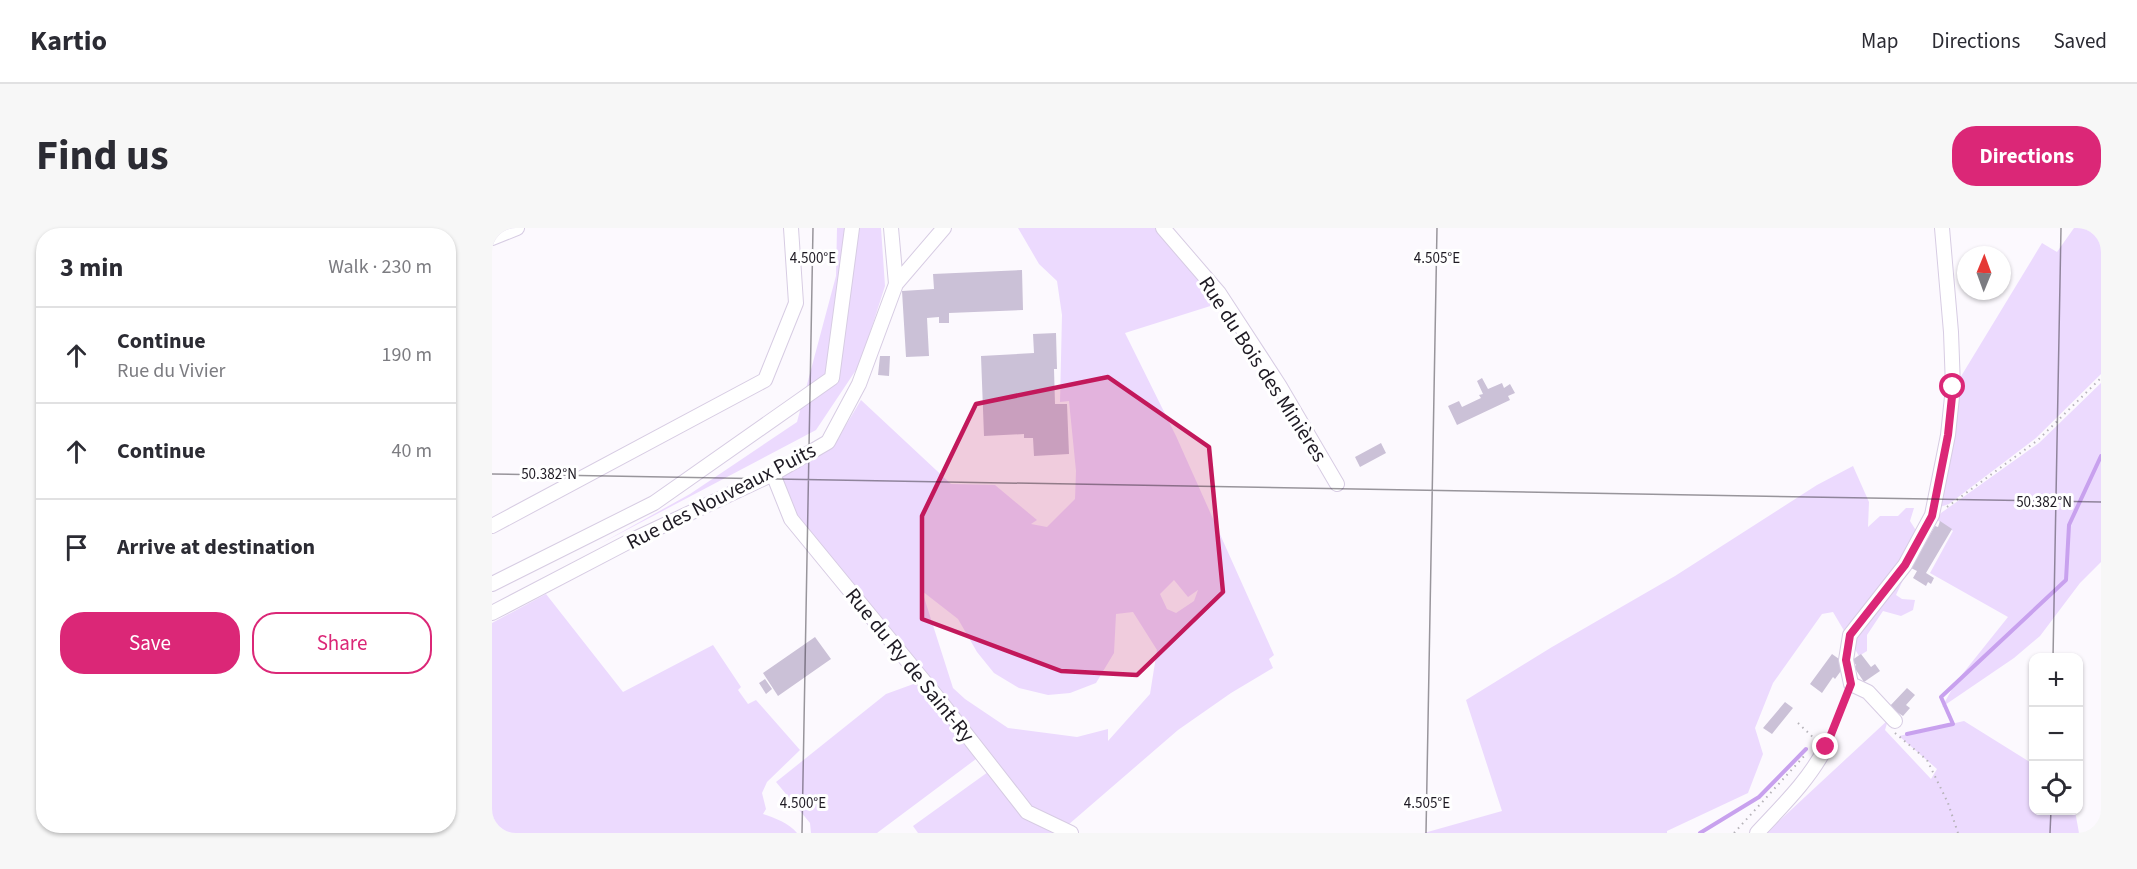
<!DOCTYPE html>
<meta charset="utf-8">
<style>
body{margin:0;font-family:"Source Sans 3",sans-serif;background:#f7f7f7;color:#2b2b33}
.controls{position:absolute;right:18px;bottom:18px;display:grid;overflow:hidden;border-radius:12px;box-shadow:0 2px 4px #0004}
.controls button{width:54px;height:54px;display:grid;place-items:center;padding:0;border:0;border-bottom:2px solid #e1e1e2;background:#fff;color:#2b2b33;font:30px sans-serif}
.compass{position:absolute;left:1465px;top:18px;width:54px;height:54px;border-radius:50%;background:#fff;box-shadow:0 2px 4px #0004;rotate:1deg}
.stop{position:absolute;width:18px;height:18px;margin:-14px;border:4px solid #db2777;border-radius:50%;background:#fff}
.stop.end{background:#db2777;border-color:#fff;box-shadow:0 2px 6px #0008}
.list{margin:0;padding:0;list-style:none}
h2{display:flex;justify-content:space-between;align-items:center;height:78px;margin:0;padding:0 24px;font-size:26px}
h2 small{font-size:20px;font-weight:400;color:#7c7c81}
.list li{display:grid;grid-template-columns:39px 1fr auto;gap:18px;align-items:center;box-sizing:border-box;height:96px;padding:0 24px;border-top:2px solid #e1e1e2}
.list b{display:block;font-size:22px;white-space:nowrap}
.list p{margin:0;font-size:20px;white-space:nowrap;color:#7c7c81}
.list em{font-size:20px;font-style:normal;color:#7c7c81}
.actions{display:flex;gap:12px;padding:18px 24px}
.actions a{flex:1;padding:14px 0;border:2px solid #db2777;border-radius:24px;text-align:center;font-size:21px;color:#db2777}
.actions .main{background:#db2777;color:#fff}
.icon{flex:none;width:33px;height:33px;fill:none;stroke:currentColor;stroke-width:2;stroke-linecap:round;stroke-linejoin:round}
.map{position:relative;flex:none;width:1609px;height:605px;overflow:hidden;border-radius:24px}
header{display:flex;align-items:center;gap:36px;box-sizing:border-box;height:84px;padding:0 30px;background:#fff;border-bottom:2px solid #e1e1e2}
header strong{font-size:28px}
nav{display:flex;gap:33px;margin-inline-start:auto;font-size:21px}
.intro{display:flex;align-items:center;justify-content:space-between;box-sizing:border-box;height:144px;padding:0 36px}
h1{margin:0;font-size:42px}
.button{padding:15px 27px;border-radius:24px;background:#db2777;color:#fff;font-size:21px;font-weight:700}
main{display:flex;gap:36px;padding:0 36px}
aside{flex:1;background:#fff;border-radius:24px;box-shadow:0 2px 4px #0004}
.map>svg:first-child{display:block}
.green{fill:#ecdafe;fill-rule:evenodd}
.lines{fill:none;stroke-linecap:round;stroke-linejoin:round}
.stream{stroke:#c8a1ee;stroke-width:4}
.building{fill:#cbc1d7}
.minor-casing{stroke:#d7cce3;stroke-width:16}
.path{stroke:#b6b3b9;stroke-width:2;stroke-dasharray:1.5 4.5;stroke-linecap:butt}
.minor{stroke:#fff;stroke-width:14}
.route{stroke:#db2777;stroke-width:8}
.marked{fill:#c2185b;fill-opacity:0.2;stroke:#c2185b;stroke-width:4.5;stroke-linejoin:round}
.ticks{fill:none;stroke:#1e1a23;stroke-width:1.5;stroke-opacity:0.45}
.labels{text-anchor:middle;stroke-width:6;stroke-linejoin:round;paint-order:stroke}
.street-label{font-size:21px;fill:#1e1a23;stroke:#fff}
.ticks-label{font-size:15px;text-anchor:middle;fill:#1e1a23;stroke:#fff;stroke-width:6;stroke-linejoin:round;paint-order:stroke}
</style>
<header>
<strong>Kartio</strong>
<nav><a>Map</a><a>Directions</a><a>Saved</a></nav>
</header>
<div class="intro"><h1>Find us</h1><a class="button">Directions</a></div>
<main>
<aside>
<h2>3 min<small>Walk · 230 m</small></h2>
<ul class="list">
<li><svg class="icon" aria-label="ahead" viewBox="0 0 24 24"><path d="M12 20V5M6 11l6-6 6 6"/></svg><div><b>Continue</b><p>Rue du Vivier</p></div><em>190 m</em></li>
<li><svg class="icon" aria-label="ahead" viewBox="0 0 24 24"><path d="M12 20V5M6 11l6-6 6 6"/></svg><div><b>Continue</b></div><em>40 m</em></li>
<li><svg class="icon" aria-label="arrive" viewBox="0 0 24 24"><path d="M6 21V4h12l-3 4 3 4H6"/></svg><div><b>Arrive at destination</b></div></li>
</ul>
<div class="actions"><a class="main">Save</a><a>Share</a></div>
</aside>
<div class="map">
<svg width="1609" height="605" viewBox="0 0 1609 605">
<rect width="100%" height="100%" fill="#fcf9fe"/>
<!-- green -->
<path class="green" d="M 345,0 L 389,0 L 393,58 L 368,136 L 324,202 L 108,316 L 198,266 L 305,194 L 344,48 Z
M 526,0 L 666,0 L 731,74 L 633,105 L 684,208 L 782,427 L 777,431 L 781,440 L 739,465 L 686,502 L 576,597 L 537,581 L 301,288 L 288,249 L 342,217 L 369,172 L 459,256 L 503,257 L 545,292 L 539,296 L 555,299 L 583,271 L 584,243 L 577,173 L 568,174 L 570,87 L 565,53 L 547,36 ZM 682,352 L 696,369 L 706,362 L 702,373 L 684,385 L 675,381 L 668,366 ZM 430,363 L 466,391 L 485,424 L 502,445 L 527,460 L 556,467 L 578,465 L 604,455 L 622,425 L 624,386 L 641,384 L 665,422 L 658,466 L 616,513 L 616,501 L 585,509 L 516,500 L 473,471 L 461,460 Z
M 1582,0 L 1609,0 L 1609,146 L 1544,210 L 1457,276 L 1448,279 L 1468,150 L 1550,15 L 1565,24 Z
M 1609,155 L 1609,334 L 1588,355 L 1548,408 L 1522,430 L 1450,479 L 1464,454 L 1516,389 L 1438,345 L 1461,303 L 1445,292 L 1449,285 L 1547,215 Z
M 1361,238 L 1377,274 L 1376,299 L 1388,288 L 1406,288 L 1414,280 L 1422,280 L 1418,293 L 1425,304 L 1417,339 L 1404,367 L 1410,371 L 1423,372 L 1421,382 L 1409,388 L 1391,383 L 1375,407 L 1375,423 L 1367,428 L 1341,384 L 1330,386 L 1281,455 L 1263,500 L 1271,526 L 1256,565 L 1175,603 L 1175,605 L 932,605 L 1010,583 L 974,472 L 1060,419 L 1183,348 L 1325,257 Z
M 54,366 L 131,464 L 221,417 L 249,459 L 246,462 L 256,476 L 264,472 L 308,522 L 275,554 L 270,565 L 274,581 L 271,586 C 283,590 297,595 305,605 L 0,605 L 0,395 Z
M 427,454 L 484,531 L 385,605 L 319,605 L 318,595 L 284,554 L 394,466 Z
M 1396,492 L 1393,502 L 1439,551 L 1445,541 L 1407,508 L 1472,493 L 1541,536 L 1542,582 L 1583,583 L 1587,605 L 1274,605 Z
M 496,544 L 565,605 L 426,605 L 421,598 Z"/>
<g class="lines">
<!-- stream -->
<path class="stream" d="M 1415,506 L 1461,496 L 1449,469 L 1574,352 L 1577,297 L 1609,228
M 1208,605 L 1267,569 L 1314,521"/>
</g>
<!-- building -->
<path class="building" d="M 530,42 L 531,82 L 457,85 L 457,95 L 447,95 L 447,89 L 435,90 L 437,128 L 414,129 L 410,63 L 442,61 L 441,46 Z
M 564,105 L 565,141 L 562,141 L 563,176 L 575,176 L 577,226 L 542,228 L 541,210 L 532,210 L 532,206 L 492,208 L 489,128 L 542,125 L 541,106 Z
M 388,128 L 398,128 L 397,148 L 386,147 Z
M 990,150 L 996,161 L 1010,155 L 1012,160 L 1018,156 L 1023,165 L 1016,168 L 1018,172 L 965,197 L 956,178 L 967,173 L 970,179 L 989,170 L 987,167 L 991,166 L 985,153 Z
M 889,215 L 894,225 L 868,239 L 863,229 Z
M 1448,293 L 1460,301 L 1434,345 L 1442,350 L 1439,356 L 1436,354 L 1434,358 L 1421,350 L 1425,343 L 1419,340 L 1443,298 L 1446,299 Z
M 323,409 L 339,431 L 286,468 L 271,445 Z
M 1340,426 L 1354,436 L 1343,451 L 1341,449 L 1330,465 L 1318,456 Z
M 1369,426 L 1379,439 L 1383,436 L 1388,443 L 1372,454 L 1362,439 L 1364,437 L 1360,432 Z
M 273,451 L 280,461 L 274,466 L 267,455 Z
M 1415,460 L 1423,467 L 1414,477 L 1418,480 L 1411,488 L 1397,479 Z
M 1293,474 L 1301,480 L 1280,506 L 1271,500 Z"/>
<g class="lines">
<defs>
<path id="minor" d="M 399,0 L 404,56
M 671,0 L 727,65 L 787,157 L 845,256
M 0,10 L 25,0
M 281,246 L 299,291 L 445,469 L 535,584 L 579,605
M 0,298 L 273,152 L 304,75 L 299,0
M 0,356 L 162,275 L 340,150 L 360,0
M 0,385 L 136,314 L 281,246 L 336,214 L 367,156 L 404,56 L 452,0
M 1403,493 L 1376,464 L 1359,456 L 1354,432 L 1358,407 L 1413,337 L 1440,287 L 1456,207 L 1461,159 L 1459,104 L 1450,0
M 1265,605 C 1290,578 1317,552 1334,519"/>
</defs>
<!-- minor casing -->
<use href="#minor" class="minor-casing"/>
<!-- path -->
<path class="path" d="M 1455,279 L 1546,212 L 1609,150
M 1306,495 L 1325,513
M 1403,505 L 1435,532 L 1456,575 L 1466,605
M 1338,509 L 1355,467
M 1242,605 L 1314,526"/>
<!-- minor -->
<use href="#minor" class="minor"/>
</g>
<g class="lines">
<!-- route -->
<path class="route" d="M 1334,519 L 1359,456 L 1354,432 L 1358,407 L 1413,337 L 1440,288 L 1456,207 L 1461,159"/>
</g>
<!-- marked area -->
<path class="marked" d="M 616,149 L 717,219 L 731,364 L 645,447 L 569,443 L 430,391 L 430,288 L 484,176 Z"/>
<!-- ticks -->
<path class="ticks" d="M 0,246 L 1609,274M 1561,430 L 1569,0M 310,605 L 321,0M 934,605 L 945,0M 1558,605 L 1559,582"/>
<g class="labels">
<!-- street labels -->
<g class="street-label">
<text transform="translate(771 141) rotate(57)" y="7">Rue du Bois des Minières</text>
<text transform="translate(229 268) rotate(-27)" y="7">Rue des Nouveaux Puits</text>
<text transform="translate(418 437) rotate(51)" y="7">Rue du Ry de Saint-Ry</text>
</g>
</g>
<g class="ticks-label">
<text x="321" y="35">4.500°E</text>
<text x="945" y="35">4.505°E</text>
<text x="57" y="251">50.382°N</text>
<text x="1552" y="279">50.382°N</text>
<text x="311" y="580">4.500°E</text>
<text x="935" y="580">4.505°E</text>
</g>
</svg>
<div class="controls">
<button>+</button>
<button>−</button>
<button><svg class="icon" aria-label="locate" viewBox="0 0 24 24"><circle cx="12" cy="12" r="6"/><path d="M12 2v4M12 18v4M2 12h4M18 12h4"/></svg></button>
</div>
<svg class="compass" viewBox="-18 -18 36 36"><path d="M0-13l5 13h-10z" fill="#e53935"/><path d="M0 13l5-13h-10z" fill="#7c7c81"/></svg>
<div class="stop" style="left:1461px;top:159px"></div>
<div class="stop end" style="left:1334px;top:519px"></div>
</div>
</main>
